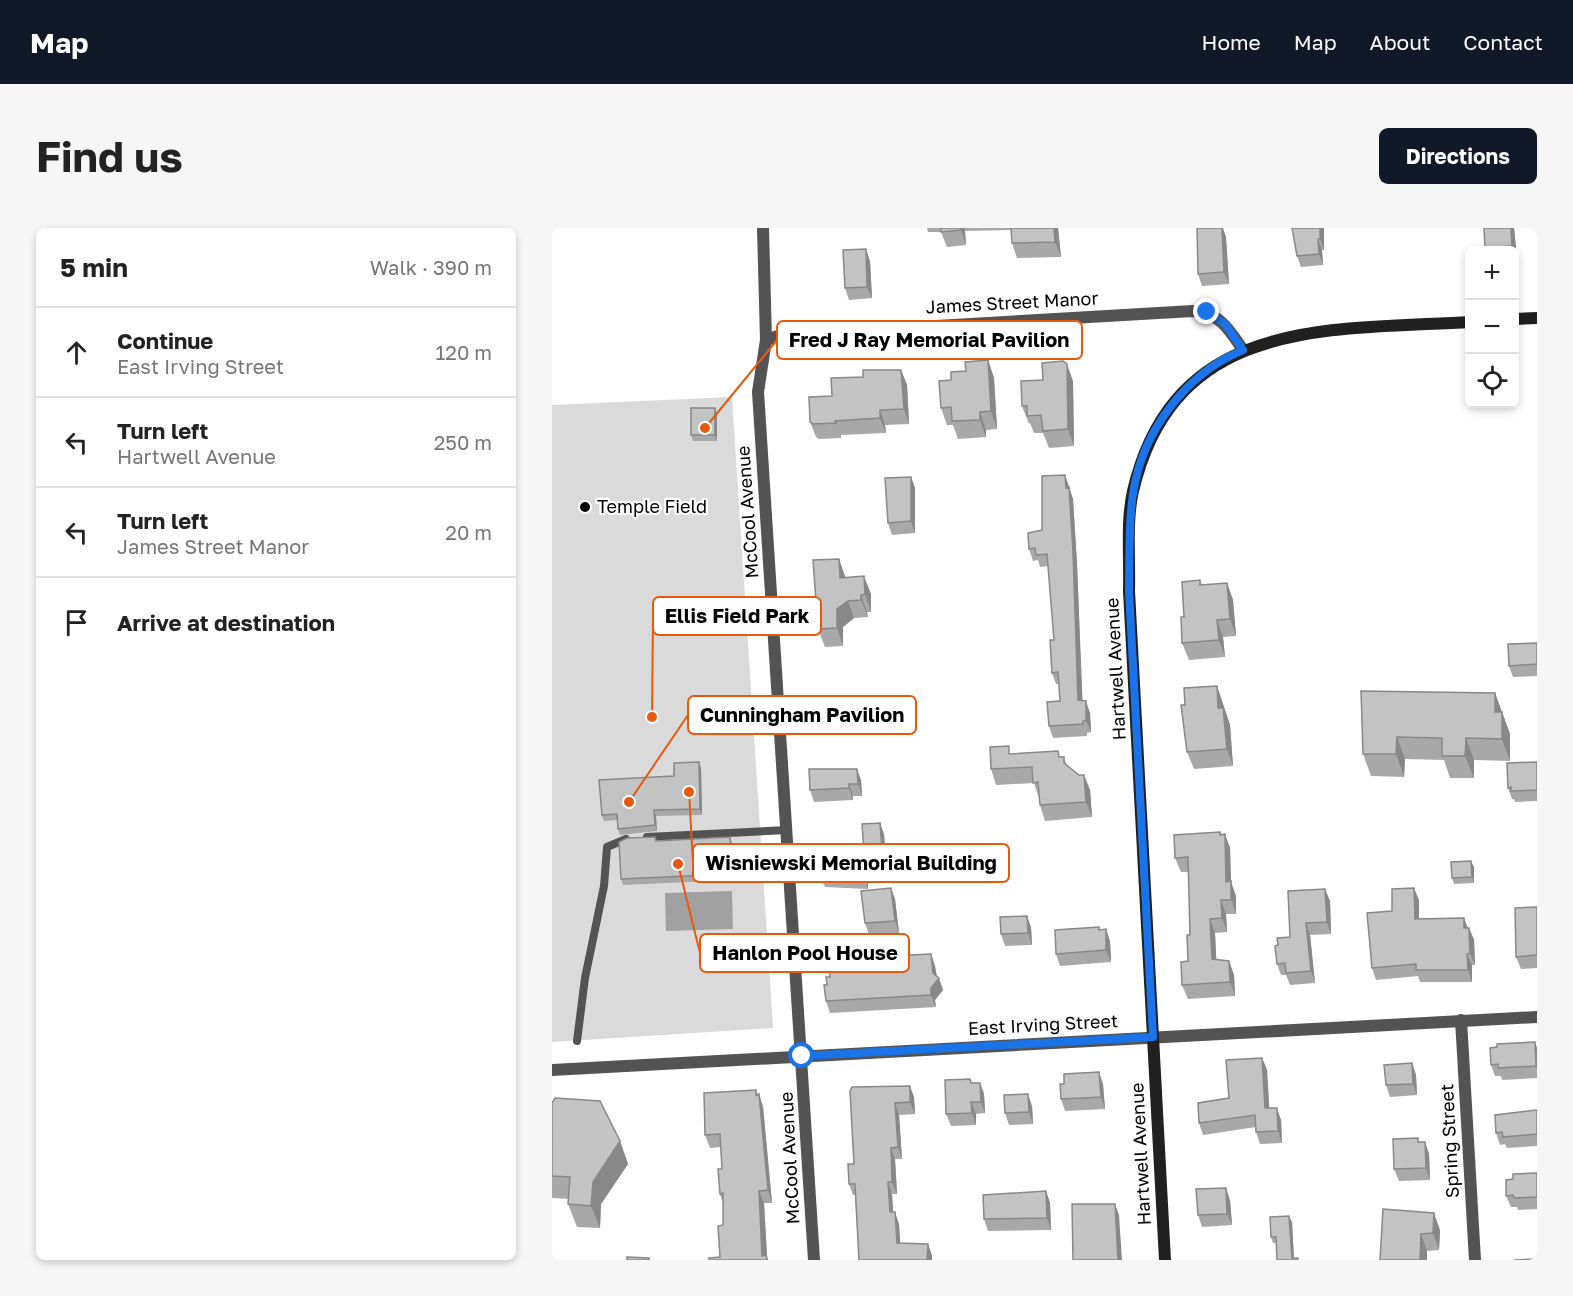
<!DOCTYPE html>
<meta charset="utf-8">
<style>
body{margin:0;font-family:"Golos Text",sans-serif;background:#f6f6f6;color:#222}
.controls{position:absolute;right:18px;top:18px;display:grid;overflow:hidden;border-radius:9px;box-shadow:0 3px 9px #0003}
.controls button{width:54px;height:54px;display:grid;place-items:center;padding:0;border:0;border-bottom:2px solid #e0e0e0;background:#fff;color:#222;font:30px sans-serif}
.stop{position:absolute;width:18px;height:18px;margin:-14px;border:4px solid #1a73e8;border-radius:50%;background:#fff}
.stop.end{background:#1a73e8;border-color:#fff;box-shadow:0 2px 6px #0008}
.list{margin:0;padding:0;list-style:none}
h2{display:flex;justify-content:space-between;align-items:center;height:78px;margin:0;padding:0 24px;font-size:26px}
h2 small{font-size:20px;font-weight:400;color:#767676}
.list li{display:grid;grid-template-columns:39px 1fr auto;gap:18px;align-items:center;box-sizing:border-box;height:90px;padding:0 24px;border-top:2px solid #e0e0e0}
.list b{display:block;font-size:22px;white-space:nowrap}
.list p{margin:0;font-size:20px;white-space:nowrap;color:#767676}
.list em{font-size:20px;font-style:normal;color:#767676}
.icon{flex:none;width:33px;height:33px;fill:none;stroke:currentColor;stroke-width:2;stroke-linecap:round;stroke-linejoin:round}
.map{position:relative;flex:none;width:985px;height:1032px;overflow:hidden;border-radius:9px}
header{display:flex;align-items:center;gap:36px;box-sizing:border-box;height:84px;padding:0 30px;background:#111827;color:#fff}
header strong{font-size:28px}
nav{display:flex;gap:33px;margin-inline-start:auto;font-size:21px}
.intro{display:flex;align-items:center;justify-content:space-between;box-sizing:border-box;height:144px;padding:0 36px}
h1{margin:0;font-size:42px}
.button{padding:15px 27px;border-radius:9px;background:#111827;color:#fff;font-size:21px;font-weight:700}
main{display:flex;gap:36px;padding:0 36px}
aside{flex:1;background:#fff;border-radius:9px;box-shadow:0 3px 9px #0003}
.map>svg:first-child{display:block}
.green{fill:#dadada}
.water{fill:#a1a1a1}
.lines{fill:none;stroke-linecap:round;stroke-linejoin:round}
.lane{stroke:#535353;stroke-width:8}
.street{stroke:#535353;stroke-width:12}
.secondary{stroke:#202020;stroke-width:12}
.wall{fill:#a8a8a8}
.shaded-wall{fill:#888}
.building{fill:#c3c3c3;stroke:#888;stroke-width:1.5}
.route{stroke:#1a73e8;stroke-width:8}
.poi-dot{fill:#000;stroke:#fff;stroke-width:2}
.labels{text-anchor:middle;stroke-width:4.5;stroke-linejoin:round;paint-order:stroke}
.street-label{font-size:18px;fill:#000;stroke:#fff}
.poi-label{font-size:18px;fill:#000;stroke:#fff;text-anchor:start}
.leader{fill:none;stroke:#e8590c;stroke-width:2}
.callout-dot{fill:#e8590c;stroke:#fff;stroke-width:2}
.callout{fill:#fff;stroke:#e8590c;stroke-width:2}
.callout-label{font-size:20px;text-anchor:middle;font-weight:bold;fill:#000}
</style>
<header>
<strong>Map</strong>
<nav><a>Home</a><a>Map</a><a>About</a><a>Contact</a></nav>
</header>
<div class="intro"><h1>Find us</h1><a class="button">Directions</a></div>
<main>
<aside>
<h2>5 min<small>Walk · 390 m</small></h2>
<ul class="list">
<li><svg class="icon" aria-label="ahead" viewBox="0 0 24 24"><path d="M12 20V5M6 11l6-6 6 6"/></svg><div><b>Continue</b><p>East Irving Street</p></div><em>120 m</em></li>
<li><svg class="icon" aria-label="left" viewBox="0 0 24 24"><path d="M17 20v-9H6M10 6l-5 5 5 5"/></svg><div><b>Turn left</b><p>Hartwell Avenue</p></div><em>250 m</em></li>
<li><svg class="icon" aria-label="left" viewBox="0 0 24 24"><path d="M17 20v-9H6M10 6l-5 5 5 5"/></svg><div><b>Turn left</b><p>James Street Manor</p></div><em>20 m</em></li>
<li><svg class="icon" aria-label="arrive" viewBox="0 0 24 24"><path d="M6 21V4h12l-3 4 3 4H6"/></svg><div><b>Arrive at destination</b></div></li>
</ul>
</aside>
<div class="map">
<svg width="985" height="1032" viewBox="0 0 985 1032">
<rect width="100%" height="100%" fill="#fff"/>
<!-- green -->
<path class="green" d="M 180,169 L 221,800 L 0,814 L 0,177 Z"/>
<!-- water -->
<path class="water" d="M 180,663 L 181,701 L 114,703 L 113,665 Z"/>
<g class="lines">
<!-- lane -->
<path class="lane" d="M 95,609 L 235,602
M 25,813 L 33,750 L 52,658 L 55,619 L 74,611"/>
<!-- street -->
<path class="street" d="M 211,0 L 214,112 L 206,164 L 262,1032
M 214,112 L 229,107 L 641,83 C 668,85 677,101 691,122
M 909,792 L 923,1032
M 0,842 L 985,789"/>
<!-- secondary -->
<path class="secondary" d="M 963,91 L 985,90
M 613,1032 L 577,363 C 578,330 574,294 581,263 C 622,89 775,102 918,94"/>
</g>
<!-- wall -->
<path class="wall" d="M 375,0 L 506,0 L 509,29 L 465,30 L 460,15 L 459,2 L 413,3 L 414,17 L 395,19 L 389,4 L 376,4 Z
M 772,0 L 772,22 L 770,22 L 771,37 L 749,39 L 745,28 Z
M 932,0 L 962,0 L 965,30 L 963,30 L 963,22 L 934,22 Z
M 674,9 L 677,56 L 650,58 L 646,46 Z
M 318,33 L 320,70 L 297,72 L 293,60 Z
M 436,132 L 442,150 L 445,201 L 434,202 L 434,209 L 406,211 L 401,197 L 395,197 L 389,180 L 414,143 Z
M 349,142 L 355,157 L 357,196 L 333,197 L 334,205 L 289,207 L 289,210 L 267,211 L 264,209 L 258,194 L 280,168 L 311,149 Z
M 521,153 L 522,218 L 497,220 L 491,205 L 482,205 L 478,195 L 477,196 L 470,178 Z
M 165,186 L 165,213 L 141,213 L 139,207 Z
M 513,247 L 521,271 L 525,336 L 530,473 L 538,485 L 539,504 L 535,505 L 535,508 L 501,510 L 497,498 L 508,473 L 507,456 L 504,456 L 500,445 L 502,412 L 496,338 L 488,339 L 486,332 L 481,333 L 477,321 L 490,302 Z
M 359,249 L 363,260 L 363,305 L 340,307 L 336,295 Z
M 293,348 L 293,349 L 319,366 L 319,384 L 315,384 L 316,389 L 302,390 L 291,399 L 291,418 L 273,419 L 266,401 Z
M 648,352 L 650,357 L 675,355 L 681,372 L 684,408 L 671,409 L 673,429 L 637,432 L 630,415 L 632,389 Z
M 985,416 L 985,448 L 961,449 L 957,438 Z
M 665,458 L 678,497 L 681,538 L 642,541 L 635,524 L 633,477 Z
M 809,463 L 943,465 L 958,506 L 958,533 L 922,532 L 922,550 L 898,550 L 892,532 L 853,531 L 852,549 L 819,548 L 811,526 Z
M 302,485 L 303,504 L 259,506 L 255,494 Z
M 460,526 L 512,529 L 515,538 L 527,547 L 532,547 L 538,562 L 540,589 L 493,593 L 488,577 L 487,570 L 482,555 L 444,557 L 439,541 Z
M 147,534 L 149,540 L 150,587 L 104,588 L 105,603 L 68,607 L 66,601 L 66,592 L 52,593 L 50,587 Z
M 985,534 L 985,573 L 963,574 L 962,571 L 960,571 L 956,560 Z
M 309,552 L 310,568 L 301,568 L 301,572 L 262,574 L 258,562 Z
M 668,604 L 678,620 L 679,654 L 684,668 L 684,686 L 674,686 L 675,704 L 663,705 L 664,732 L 677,733 L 682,747 L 683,768 L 636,771 L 630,757 L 636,733 L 638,707 L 636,644 L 629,644 L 623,630 Z
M 332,606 L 334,634 L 317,636 L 312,624 Z
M 105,613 L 180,615 L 182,652 L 71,657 L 69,651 Z
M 311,623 L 315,635 L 316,661 L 273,659 L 268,648 Z
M 922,639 L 922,655 L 902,656 L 900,650 Z
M 343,671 L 347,705 L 317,707 L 313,695 Z
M 867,672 L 867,691 L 912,690 L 916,700 L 917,700 L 922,712 L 923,737 L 920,737 L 920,754 L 868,754 L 866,748 L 824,752 L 820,740 L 840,683 Z
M 778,673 L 779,706 L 758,707 L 763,755 L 738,757 L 734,747 L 729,747 L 725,736 L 726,717 L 738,709 Z
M 985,679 L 985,740 L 969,741 L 964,729 Z
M 479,699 L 480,717 L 453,718 L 449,706 Z
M 547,699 L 548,702 L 558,713 L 559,734 L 508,738 L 504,726 Z
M 379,726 L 383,738 L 385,748 L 391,762 L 383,772 L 384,779 L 278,785 L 274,773 L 275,757 L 278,749 Z
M 983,814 L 985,820 L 985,850 L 950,852 L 949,848 L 943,848 L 939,837 Z
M 710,830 L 715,842 L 717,880 L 729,892 L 730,915 L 708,916 L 704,904 L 704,899 L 651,907 L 647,895 L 677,870 Z
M 860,835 L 864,847 L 865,867 L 838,869 L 834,857 Z
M 418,851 L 420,855 L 428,855 L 432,866 L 433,885 L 424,886 L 424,897 L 399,898 L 394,886 Z
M 512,856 L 551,856 L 553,881 L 513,883 L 509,871 Z
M 298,863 L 362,869 L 363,886 L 347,887 L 350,931 L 343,931 L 345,966 L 340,966 L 341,984 L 347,996 L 348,1015 L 376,1016 L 380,1028 L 380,1032 L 307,1032 L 303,967 L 301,967 L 297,956 L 302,936 Z
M 207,866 L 211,879 L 220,975 L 212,975 L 215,1028 L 168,1029 L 171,997 L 171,975 L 168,966 L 170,941 L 169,919 L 158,920 L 153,907 Z
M 0,875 L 68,913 L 76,936 L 49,976 L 48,1000 L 25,999 L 16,976 L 17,971 L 0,970 Z
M 480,878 L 481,896 L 457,897 L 453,885 Z
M 985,882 L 985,918 L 955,920 L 953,916 L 948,917 L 944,905 Z
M 866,910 L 867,914 L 873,914 L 877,926 L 878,952 L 847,953 L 842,941 Z
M 985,945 L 985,981 L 966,982 L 965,979 L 959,979 L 954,968 L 961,951 Z
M 494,963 L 498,975 L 499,1002 L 436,1003 L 432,991 Z
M 678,972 L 680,997 L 650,999 L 646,987 Z
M 831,981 L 888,1002 L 887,1022 L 875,1023 Z
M 740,994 L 742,1030 L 725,1032 L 724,1015 L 721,1015 L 719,1009 Z"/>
<!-- shaded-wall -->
<path class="shaded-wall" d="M 408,0 L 412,0 L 413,3 L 414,17 Z
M 502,0 L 506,0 L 509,29 L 503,14 Z
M 670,0 L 671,0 L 674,9 L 677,56 L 672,44 Z
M 768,0 L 772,0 L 772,22 L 768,11 Z
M 959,0 L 962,0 L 965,30 L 960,18 Z
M 766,11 L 770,22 L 771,37 L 767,26 Z
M 314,21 L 318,33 L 320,70 L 315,59 Z
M 436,132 L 442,150 L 445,201 L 439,183 Z
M 515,136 L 521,153 L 522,218 L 516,201 Z
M 349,142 L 355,157 L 357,196 L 352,181 Z
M 163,180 L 165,186 L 165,213 L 163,207 Z
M 328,182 L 333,197 L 334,205 L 328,190 Z
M 428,184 L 434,202 L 434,209 L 428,192 Z
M 513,247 L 521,271 L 525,336 L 531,484 L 526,472 Z
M 359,249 L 363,260 L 363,305 L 359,293 Z
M 287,331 L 293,348 L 294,367 L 288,350 Z
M 312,348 L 319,366 L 319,384 L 313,366 Z
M 675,355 L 681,372 L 684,408 L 678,391 Z
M 309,367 L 315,384 L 316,389 L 309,372 Z
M 296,373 L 302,390 L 291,399 L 291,418 L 285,400 L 285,381 Z
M 665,392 L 671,409 L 673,429 L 667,412 Z
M 665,458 L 678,497 L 681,538 L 675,521 L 666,480 Z
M 943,465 L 958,506 L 958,533 L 950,511 L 943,484 Z
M 297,473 L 302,485 L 303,504 L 298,492 Z
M 534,473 L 538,485 L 539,504 L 534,493 Z
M 845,509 L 853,531 L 852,549 L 844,526 Z
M 914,510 L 922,532 L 922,550 L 913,528 Z
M 147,534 L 149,540 L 150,587 L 148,581 Z
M 305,541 L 309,552 L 310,568 L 306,556 Z
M 532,547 L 538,562 L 540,589 L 534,574 Z
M 297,556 L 301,568 L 301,572 L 297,560 Z
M 102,582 L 104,588 L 105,603 L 103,597 Z
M 328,595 L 332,606 L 334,634 L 330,622 Z
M 673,606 L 678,620 L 679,654 L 684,668 L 684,686 L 674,654 Z
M 178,609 L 180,615 L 182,652 L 180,646 Z
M 311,623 L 315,635 L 316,661 L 312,649 Z
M 919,633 L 922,639 L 922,655 L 920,649 Z
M 339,660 L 343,671 L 347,705 L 343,693 Z
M 862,660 L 867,672 L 867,703 L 863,691 Z
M 773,661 L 778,673 L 779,706 L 775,694 Z
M 669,672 L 674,686 L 675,704 L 670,690 Z
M 475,688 L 479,699 L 480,717 L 476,705 Z
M 912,690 L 916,702 L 912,700 Z
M 658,691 L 663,705 L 665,745 L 660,731 Z
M 754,695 L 758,707 L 763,755 L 759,743 Z
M 917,700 L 922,712 L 923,737 L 918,725 Z
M 554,701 L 558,713 L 559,734 L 554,722 Z
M 379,726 L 383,738 L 385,752 L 387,750 L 391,762 L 383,772 L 384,779 L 379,767 L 379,760 L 381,745 Z
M 915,726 L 920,737 L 920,754 L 916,742 Z
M 677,733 L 682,747 L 683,768 L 678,754 Z
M 983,814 L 985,820 L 985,841 L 984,838 Z
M 710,830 L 715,842 L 718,892 L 713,880 Z
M 860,835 L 864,847 L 865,867 L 861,856 Z
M 547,844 L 551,856 L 553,881 L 549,869 Z
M 428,855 L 432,866 L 433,885 L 429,874 Z
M 358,858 L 362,869 L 363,886 L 358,874 Z
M 204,862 L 207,871 L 207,866 L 211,879 L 220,975 L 216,962 Z
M 476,866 L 480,878 L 481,896 L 477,884 Z
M 419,874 L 424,886 L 424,897 L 420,885 Z
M 343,875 L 347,887 L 350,931 L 346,919 Z
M 725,880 L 729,892 L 730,915 L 726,903 Z
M 68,913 L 76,936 L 49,976 L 48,1000 L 39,978 L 41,954 Z
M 873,914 L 877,926 L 878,952 L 874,940 Z
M 339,920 L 343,931 L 345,966 L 340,954 Z
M 336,954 L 340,966 L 342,996 L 338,984 Z
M 674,960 L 678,972 L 680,997 L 675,986 Z
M 207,963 L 212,975 L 215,1028 L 216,1032 L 212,1032 L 210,1028 Z
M 494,963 L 498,975 L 499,1002 L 495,990 Z
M 563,976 L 567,987 L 570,1032 L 566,1032 Z
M 343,984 L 347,996 L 349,1027 L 345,1015 Z
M 882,985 L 888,1002 L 887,1022 L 881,1005 Z
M 737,988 L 740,994 L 742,1032 L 740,1030 Z
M 869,1006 L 875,1023 L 875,1032 L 868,1032 Z
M 376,1016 L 380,1028 L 380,1032 L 375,1032 Z"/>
<!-- building -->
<path class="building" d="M 389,0 L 408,0 L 409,2 L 389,4 Z
M 459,0 L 502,0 L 503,14 L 460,15 Z
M 645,0 L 670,0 L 672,44 L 646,46 Z
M 740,0 L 768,0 L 768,11 L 766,11 L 767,26 L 745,28 Z
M 932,0 L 959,0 L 960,18 L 933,20 Z
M 314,21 L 315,59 L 293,60 L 291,22 Z
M 436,132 L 439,183 L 428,184 L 428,192 L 400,193 L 399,179 L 389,180 L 387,153 L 399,152 L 399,144 L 414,143 L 413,134 Z
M 511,133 L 515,136 L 516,201 L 491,203 L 489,187 L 475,188 L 475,178 L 470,178 L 469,153 L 491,152 L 490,135 Z
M 311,142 L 349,142 L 352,181 L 328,182 L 328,190 L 283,193 L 284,195 L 261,196 L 258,194 L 257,169 L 280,168 L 279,150 L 311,149 Z
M 139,180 L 163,180 L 163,207 L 139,207 Z
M 513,247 L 514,260 L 517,259 L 521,324 L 526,472 L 534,473 L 534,493 L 531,493 L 531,496 L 497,498 L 495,474 L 508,473 L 506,444 L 500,445 L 498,412 L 502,412 L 495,326 L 484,327 L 483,320 L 477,321 L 476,305 L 490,302 L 490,248 Z
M 359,249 L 359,293 L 336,295 L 333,250 Z
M 287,331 L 288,350 L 312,348 L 313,366 L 309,367 L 309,372 L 296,373 L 285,381 L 285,400 L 266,401 L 261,332 Z
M 648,352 L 648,357 L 675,355 L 678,391 L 665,392 L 667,412 L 630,415 L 629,389 L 632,389 L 630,354 Z
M 985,415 L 985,436 L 957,438 L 956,416 Z
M 665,458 L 666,480 L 671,480 L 675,521 L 635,524 L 629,477 L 633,477 L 632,460 Z
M 809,463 L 943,465 L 943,484 L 950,484 L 950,511 L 914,510 L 913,528 L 890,528 L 890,510 L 845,509 L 844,526 L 811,526 Z
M 457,518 L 457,526 L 506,523 L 507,529 L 512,529 L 512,535 L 527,547 L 532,547 L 534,574 L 488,577 L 486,554 L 481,555 L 480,539 L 439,541 L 438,519 Z
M 147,534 L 148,581 L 102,582 L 103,597 L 66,601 L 65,586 L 50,587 L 47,552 L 122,548 L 122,535 Z
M 985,534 L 985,562 L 959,563 L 959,559 L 956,560 L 955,535 Z
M 257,541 L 305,541 L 306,556 L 297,556 L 297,560 L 258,562 Z
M 328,595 L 330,622 L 312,624 L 310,596 Z
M 668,604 L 668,607 L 673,606 L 674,654 L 679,653 L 679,672 L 669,672 L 670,690 L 658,691 L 660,731 L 677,733 L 678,754 L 630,757 L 629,734 L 636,733 L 635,707 L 638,707 L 636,629 L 623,630 L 622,607 Z
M 103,609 L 104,613 L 178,609 L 180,646 L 69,651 L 67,614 L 75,610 Z
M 919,633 L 920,649 L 900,650 L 899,634 Z
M 339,660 L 343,693 L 313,695 L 309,663 Z
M 862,660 L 863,691 L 912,690 L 912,700 L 917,700 L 918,725 L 915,726 L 916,742 L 864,742 L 864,736 L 820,740 L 815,685 L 840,683 L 840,661 Z
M 773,661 L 775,694 L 754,695 L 759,743 L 734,745 L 733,735 L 725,736 L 723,718 L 726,717 L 725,710 L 738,709 L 736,663 Z
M 985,679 L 985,727 L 964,729 L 963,680 Z
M 475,688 L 476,705 L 449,706 L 448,689 Z
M 547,699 L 547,702 L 554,701 L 554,722 L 504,726 L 503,702 Z
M 379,726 L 381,745 L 387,750 L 379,760 L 379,767 L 274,773 L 272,757 L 275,757 L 274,749 L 278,749 L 276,731 Z
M 983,814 L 984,838 L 946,840 L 946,836 L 939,837 L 938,820 L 945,819 L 945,816 Z
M 710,830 L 713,880 L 725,880 L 726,903 L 704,904 L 703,887 L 647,895 L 646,875 L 677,870 L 674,832 Z
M 860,835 L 861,856 L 834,857 L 832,837 Z
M 547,844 L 549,869 L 509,871 L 508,856 L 512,856 L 512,846 Z
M 418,851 L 419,855 L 428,855 L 429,874 L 419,874 L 420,885 L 394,886 L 393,852 Z
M 358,858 L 358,874 L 343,875 L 346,919 L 339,920 L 340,954 L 336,954 L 338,984 L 343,984 L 345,1015 L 376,1016 L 375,1032 L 307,1032 L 303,956 L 297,956 L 296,936 L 302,936 L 298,863 L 300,859 Z
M 204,862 L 204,867 L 207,866 L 216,962 L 207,963 L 210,1028 L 214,1027 L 215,1032 L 157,1032 L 157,1030 L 168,1029 L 166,998 L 171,997 L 171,965 L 168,966 L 166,941 L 170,941 L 168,906 L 153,907 L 152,865 Z
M 476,866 L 477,884 L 453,885 L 452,867 Z
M 3,870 L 48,873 L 68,913 L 41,954 L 39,978 L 16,976 L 18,949 L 0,948 L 0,875 Z
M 985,882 L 985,906 L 951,909 L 950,904 L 944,905 L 943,887 Z
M 866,910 L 866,914 L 873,914 L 874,940 L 842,941 L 841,911 Z
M 985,945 L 985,969 L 962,970 L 961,967 L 954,968 L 954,952 L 961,951 L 961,946 Z
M 674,960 L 675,986 L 646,987 L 644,961 Z
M 494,963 L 495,990 L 432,991 L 431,967 Z
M 520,976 L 563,976 L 566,1032 L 521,1032 Z
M 831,981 L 882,985 L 881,1005 L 869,1006 L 868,1032 L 828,1032 Z
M 737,988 L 740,1030 L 746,1030 L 746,1032 L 725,1032 L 724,1009 L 719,1009 L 718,989 Z
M 75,1029 L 97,1030 L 97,1032 L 75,1032 Z
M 983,1031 L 983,1032 L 962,1032 Z"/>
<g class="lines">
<!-- route -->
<path class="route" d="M 250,828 L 601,809 L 577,363 C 578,331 576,298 581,266 C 590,204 633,146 691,122 L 673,96 L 655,84"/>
</g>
<!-- markers -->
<circle class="poi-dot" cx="33" cy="279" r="6"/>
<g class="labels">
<!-- street labels -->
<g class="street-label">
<text transform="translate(460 75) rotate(-3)" y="6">James Street Manor</text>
<text transform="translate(196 284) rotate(-94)" y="6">McCool Avenue</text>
<text transform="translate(564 441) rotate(-93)" y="6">Hartwell Avenue</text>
<text transform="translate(491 797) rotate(-3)" y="6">East Irving Street</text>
<text transform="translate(898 913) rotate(-93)" y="6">Spring Street</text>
<text transform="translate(589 926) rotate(-93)" y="6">Hartwell Avenue</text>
<text transform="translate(238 930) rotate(-93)" y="6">McCool Avenue</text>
</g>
<!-- poi labels -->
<g class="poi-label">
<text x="45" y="285">Temple Field</text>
</g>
</g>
<!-- callouts -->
<path class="leader" d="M153 200L225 112M100 489L101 388M77 574L136 487M137 564L141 635M126 636L148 725"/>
<g class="callout-dot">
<circle cx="153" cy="200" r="6"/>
<circle cx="100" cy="489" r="6"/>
<circle cx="77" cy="574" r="6"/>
<circle cx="137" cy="564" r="6"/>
<circle cx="126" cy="636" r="6"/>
</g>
<g class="callout">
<rect x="225" y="93" width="305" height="38" rx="6"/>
<rect x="101" y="369" width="168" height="38" rx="6"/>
<rect x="136" y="468" width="228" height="38" rx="6"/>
<rect x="141" y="616" width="316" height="38" rx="6"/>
<rect x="148" y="706" width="209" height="38" rx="6"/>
</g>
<g class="callout-label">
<text x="377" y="119">Fred J Ray Memorial Pavilion</text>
<text x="185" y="395">Ellis Field Park</text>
<text x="250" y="494">Cunningham Pavilion</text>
<text x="299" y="642">Wisniewski Memorial Building</text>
<text x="253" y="732">Hanlon Pool House</text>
</g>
</svg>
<div class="controls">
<button>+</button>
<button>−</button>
<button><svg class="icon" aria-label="locate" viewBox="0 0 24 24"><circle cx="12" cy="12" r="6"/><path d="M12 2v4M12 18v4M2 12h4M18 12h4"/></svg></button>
</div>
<div class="stop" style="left:250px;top:828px"></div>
<div class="stop end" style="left:655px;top:84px"></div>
</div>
</main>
